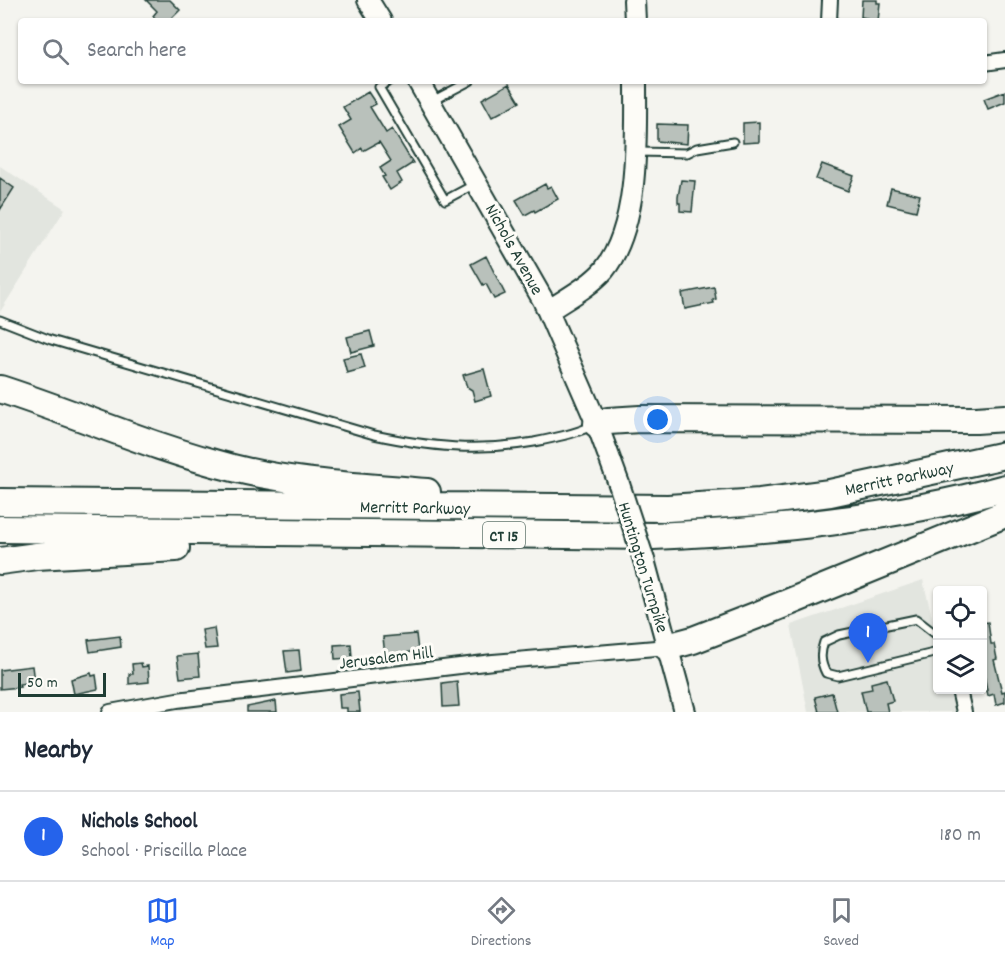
<!DOCTYPE html>
<meta charset="utf-8">
<style>
body{margin:0;font-family:Dekko,sans-serif;background:#f2f2f3;color:#1f2937}
.controls{position:absolute;right:18px;bottom:18px;display:grid;overflow:hidden;border-radius:6px;box-shadow:0 2px 4px #0004}
.controls button{width:54px;height:54px;display:grid;place-items:center;padding:0;border:0;border-bottom:2px solid #e0e1e3;background:#fff;color:#1f2937;font:30px sans-serif}
.scale{position:absolute;left:18px;bottom:15px;width:88px;box-sizing:border-box;padding-left:6px;border:3px solid #1f3d34;border-top:0;font-size:16px;line-height:21px;white-space:nowrap;color:#1f3d34;-webkit-text-stroke:4px #fdfcf7;paint-order:stroke}
.you{position:absolute;left:658px;top:420px;width:21px;height:21px;margin:-15px;border:4px solid #fff;border-radius:50%;background:#1a73e8;box-shadow:0 0 0 9px #1a73e833}
.badge{display:grid;place-items:center;width:39px;height:39px;border-radius:50%;background:#2563eb;color:#fff;font-size:20px;font-weight:700}
.pin{position:absolute;translate:-50% -50px;filter:drop-shadow(0 2px 3px #0008)}
.pin::after{content:'';position:absolute;top:32px;width:21px;height:18px;background:inherit;clip-path:polygon(0 0,100% 0,50% 100%)}
.list{margin:0;padding:0;list-style:none}
h2{display:flex;justify-content:space-between;align-items:center;height:78px;margin:0;padding:0 24px;font-size:26px}
h2 small{font-size:20px;font-weight:400;color:#747a83}
.list li{display:grid;grid-template-columns:39px 1fr auto;gap:18px;align-items:center;box-sizing:border-box;height:90px;padding:0 24px;border-top:2px solid #e0e1e3}
.list b{display:block;font-size:22px;white-space:nowrap}
.list p{margin:0;font-size:20px;white-space:nowrap;color:#747a83}
.list em{font-size:20px;font-style:normal;color:#747a83}
.icon{flex:none;width:33px;height:33px;fill:none;stroke:currentColor;stroke-width:2;stroke-linecap:round;stroke-linejoin:round}
.map{position:relative;flex:none;width:1005px;height:712px;overflow:hidden}
.search{position:absolute;background:#fff;box-shadow:0 2px 4px #0004;left:18px;right:18px;top:18px;height:66px;display:flex;align-items:center;gap:15px;box-sizing:border-box;padding:0 21px;border-radius:6px;color:#747a83;font-size:22px}
.sheet{height:168px;background:#fff}
nav{display:flex;justify-content:space-around;align-items:center;box-sizing:border-box;height:84px;border-top:2px solid #e0e1e3;background:#fff;font-size:16px;color:#747a83}
nav a{display:grid;justify-items:center;gap:3px}
nav .on{color:#2563eb}
.map>svg:first-child{display:block}
.built{fill:#e2e5df}
.building{fill:#b9c1bb;stroke:#1f3d34;stroke-width:1.5}
.lines{fill:none;stroke-linecap:round;stroke-linejoin:round}
.service-casing{stroke:#1f3d34;stroke-width:11}
.minor-casing{stroke:#1f3d34;stroke-width:18}
.secondary-casing{stroke:#1f3d34;stroke-width:24}
.motorway-casing{stroke:#1f3d34;stroke-width:30}
.service{stroke:#fdfcf7;stroke-width:7}
.minor{stroke:#fdfcf7;stroke-width:14}
.secondary{stroke:#fdfcf7;stroke-width:20}
.motorway{stroke:#fdfcf7;stroke-width:26}
.secondary-bridge-casing{stroke:#1f3d34;stroke-width:24;stroke-linecap:butt}
.secondary-bridge{stroke:#fdfcf7;stroke-width:20}
.labels{text-anchor:middle;stroke-width:6;stroke-linejoin:round;paint-order:stroke}
.shield{fill:#fdfcf7;stroke:#62766e;stroke-width:1.5}
.shield-label{font-size:16px;font-weight:bold;fill:#1f3d34}
.street-label{font-size:18px;fill:#1f3d34;stroke:#fdfcf7}
</style>
<div class="map">
<svg width="1005" height="712" viewBox="0 0 1005 712">
<rect width="100%" height="100%" fill="#f4f4ef"/>
<filter id="ink" filterUnits="userSpaceOnUse"><feTurbulence type="fractalNoise" baseFrequency=".0167" numOctaves="2"/><feDisplacementMap in="SourceGraphic" scale="12" xChannelSelector="R" yChannelSelector="G"/><feConvolveMatrix kernelMatrix="1 2 1 2 8 2 1 2 1" color-interpolation-filters="sRGB"/></filter>
<g filter="url(#ink)">
<!-- built -->
<path class="built" d="M 0,166 L 65,209 L 0,312 Z
M 923,580 L 937,637 L 938,690 L 951,690 L 957,712 L 808,712 L 791,625 Z"/>
<!-- building -->
<path class="building" d="M 146,0 L 170,0 L 180,10 L 169,21 L 158,21 L 153,16 L 157,11 Z
M 862,0 L 877,0 L 877,3 L 880,3 L 878,21 L 866,21 L 867,18 L 861,17 Z
M 509,84 L 520,102 L 492,117 L 482,99 Z
M 1005,91 L 1005,102 L 988,109 L 984,99 Z
M 368,92 L 376,104 L 370,107 L 386,133 L 392,129 L 413,163 L 397,173 L 402,182 L 390,190 L 382,177 L 385,176 L 380,168 L 391,161 L 379,142 L 363,151 L 362,148 L 355,153 L 339,127 L 351,120 L 343,107 Z
M 759,122 L 759,142 L 743,143 L 743,123 Z
M 657,124 L 688,125 L 687,144 L 657,141 Z
M 822,164 L 854,176 L 848,191 L 816,179 Z
M 0,178 L 14,188 L 0,210 Z
M 681,180 L 695,181 L 692,212 L 680,211 L 680,203 L 678,203 L 678,197 Z
M 545,184 L 547,188 L 551,186 L 558,199 L 535,212 L 534,210 L 525,215 L 516,200 Z
M 891,188 L 920,195 L 916,211 L 887,204 Z
M 486,256 L 505,294 L 494,299 L 486,284 L 483,285 L 471,264 Z
M 714,287 L 716,299 L 713,300 L 714,303 L 685,309 L 682,293 Z
M 370,331 L 374,346 L 351,352 L 347,337 Z
M 361,354 L 365,368 L 347,373 L 343,358 Z
M 484,369 L 491,396 L 475,401 L 472,390 L 467,387 L 463,375 Z
M 988,622 L 991,644 L 994,644 L 997,659 L 994,660 L 1002,692 L 1005,691 L 1005,702 L 996,705 L 994,694 L 988,696 L 982,664 L 982,623 Z
M 214,628 L 217,648 L 205,649 L 202,630 Z
M 416,634 L 418,651 L 385,656 L 383,637 Z
M 120,636 L 121,647 L 90,652 L 88,640 Z
M 351,644 L 352,658 L 335,659 L 334,645 Z
M 299,650 L 301,671 L 287,673 L 284,651 Z
M 198,654 L 200,676 L 180,678 L 177,656 Z
M 141,663 L 142,667 L 148,666 L 149,682 L 129,684 L 129,674 L 133,674 L 132,664 Z
M 32,666 L 34,682 L 19,684 L 20,687 L 0,689 L 0,670 Z
M 91,673 L 92,676 L 96,675 L 98,689 L 74,694 L 71,679 Z
M 887,679 L 893,701 L 886,703 L 888,712 L 866,712 L 861,691 L 872,689 L 871,683 Z
M 457,681 L 459,706 L 443,707 L 442,683 Z
M 358,692 L 360,712 L 347,712 L 347,708 L 340,708 L 339,694 Z
M 832,693 L 837,712 L 819,712 L 815,697 Z
M 276,701 L 277,712 L 247,712 L 247,707 Z"/>
<g class="lines">
<defs>
<path id="service" d="M 390,81 L 379,87 L 445,200 L 475,184
M 432,101 L 470,81
M 638,152 L 687,153 L 697,148 L 733,142
M 0,320 L 51,340 L 374,435 C 431,447 477,452 534,442 C 554,438 574,434 592,426
M 938,636 L 916,619 L 839,635 L 824,642 C 820,653 820,662 826,673 L 838,676 L 938,652"/>
<path id="minor" d="M 829,21 L 830,0
M 984,63 L 1005,60
M 959,690 L 964,712
M 110,712 L 177,700 L 493,662 L 667,647"/>
<path id="secondary" d="M 368,0 L 381,21
M 634,0 L 635,21
M 418,81 L 543,300 L 597,424 L 619,484
M 548,311 C 567,298 589,287 604,270 C 640,225 636,136 636,81
M 644,560 L 685,712"/>
<path id="motorway" d="M 0,389 C 78,414 153,448 233,468 C 296,484 362,486 427,492
M 597,424 L 608,421 L 640,419 L 976,420 L 1005,418
M 0,502 L 668,508 L 760,502 L 830,493 L 1005,455
M 0,529 L 653,536 C 771,531 891,519 1005,488
M 0,561 L 37,556 L 176,548
M 667,647 L 693,640 L 760,614 L 1005,514"/>
</defs>
<!-- service casing -->
<use href="#service" class="service-casing"/>
<!-- minor casing -->
<use href="#minor" class="minor-casing"/>
<!-- secondary casing -->
<use href="#secondary" class="secondary-casing"/>
<!-- motorway casing -->
<use href="#motorway" class="motorway-casing"/>
<!-- service -->
<use href="#service" class="service"/>
<!-- minor -->
<use href="#minor" class="minor"/>
<!-- secondary -->
<use href="#secondary" class="secondary"/>
<!-- motorway -->
<use href="#motorway" class="motorway"/>
<defs>
<path id="secondary-bridge" d="M 619,484 L 644,560"/>
</defs>
<!-- secondary-bridge casing -->
<use href="#secondary-bridge" class="secondary-bridge-casing"/>
<!-- secondary-bridge -->
<use href="#secondary-bridge" class="secondary-bridge"/>
</g>
</g>
<g class="labels">
<!-- shield labels -->
<rect class="shield" x="483" y="522" width="42" height="26" rx="4.5"/>
<g class="shield-label">
<text x="504" y="541">CT 15</text>
</g>
<!-- street labels -->
<g class="street-label">
<text transform="translate(515 249) rotate(61)" y="6">Nichols Avenue</text>
<text transform="translate(899 478) rotate(-12)" y="6">Merritt Parkway</text>
<text transform="translate(415 507) rotate(1)" y="6">Merritt Parkway</text>
<text transform="translate(644 567) rotate(73)" y="6">Huntington Turnpike</text>
<text transform="translate(386 657) rotate(-7)" y="6">Jerusalem Hill</text>
</g>
</g>
</svg>
<div class="controls">
<button><svg class="icon" aria-label="locate" viewBox="0 0 24 24"><circle cx="12" cy="12" r="6"/><path d="M12 2v4M12 18v4M2 12h4M18 12h4"/></svg></button>
<button><svg class="icon" aria-label="layers" viewBox="0 0 24 24"><path d="M12 4l9 5-9 5-9-5zM3 14l9 5 9-5"/></svg></button>
</div>
<div class="scale">50 m</div>
<div class="you"></div>
<div class="pin badge" style="left:868px;top:663px">1</div>
<div class="search"><svg class="icon" aria-label="search" viewBox="0 0 24 24"><circle cx="10" cy="10" r="6"/><path d="M15 15l6 6"/></svg>Search here</div>
</div>
<section class="sheet">
<h2>Nearby<small></small></h2>
<ul class="list">
<li><span class="badge">1</span><div><b>Nichols School</b><p>School · Priscilla Place</p></div><em>180 m</em></li>
</ul>
</section>
<nav>
<a class="on"><svg class="icon" aria-label="map" viewBox="0 0 24 24"><path d="M3 6l6-2 6 2 6-2v14l-6 2-6-2-6 2zM9 4v14M15 6v14"/></svg>Map</a>
<a><svg class="icon" aria-label="directions" viewBox="0 0 24 24"><path d="M12 3l9 9-9 9-9-9zM9 14v-3h6M13 9l2 2-2 2"/></svg>Directions</a>
<a><svg class="icon" aria-label="saved" viewBox="0 0 24 24"><path d="M7 4h10v16l-5-4-5 4z"/></svg>Saved</a>
</nav>
